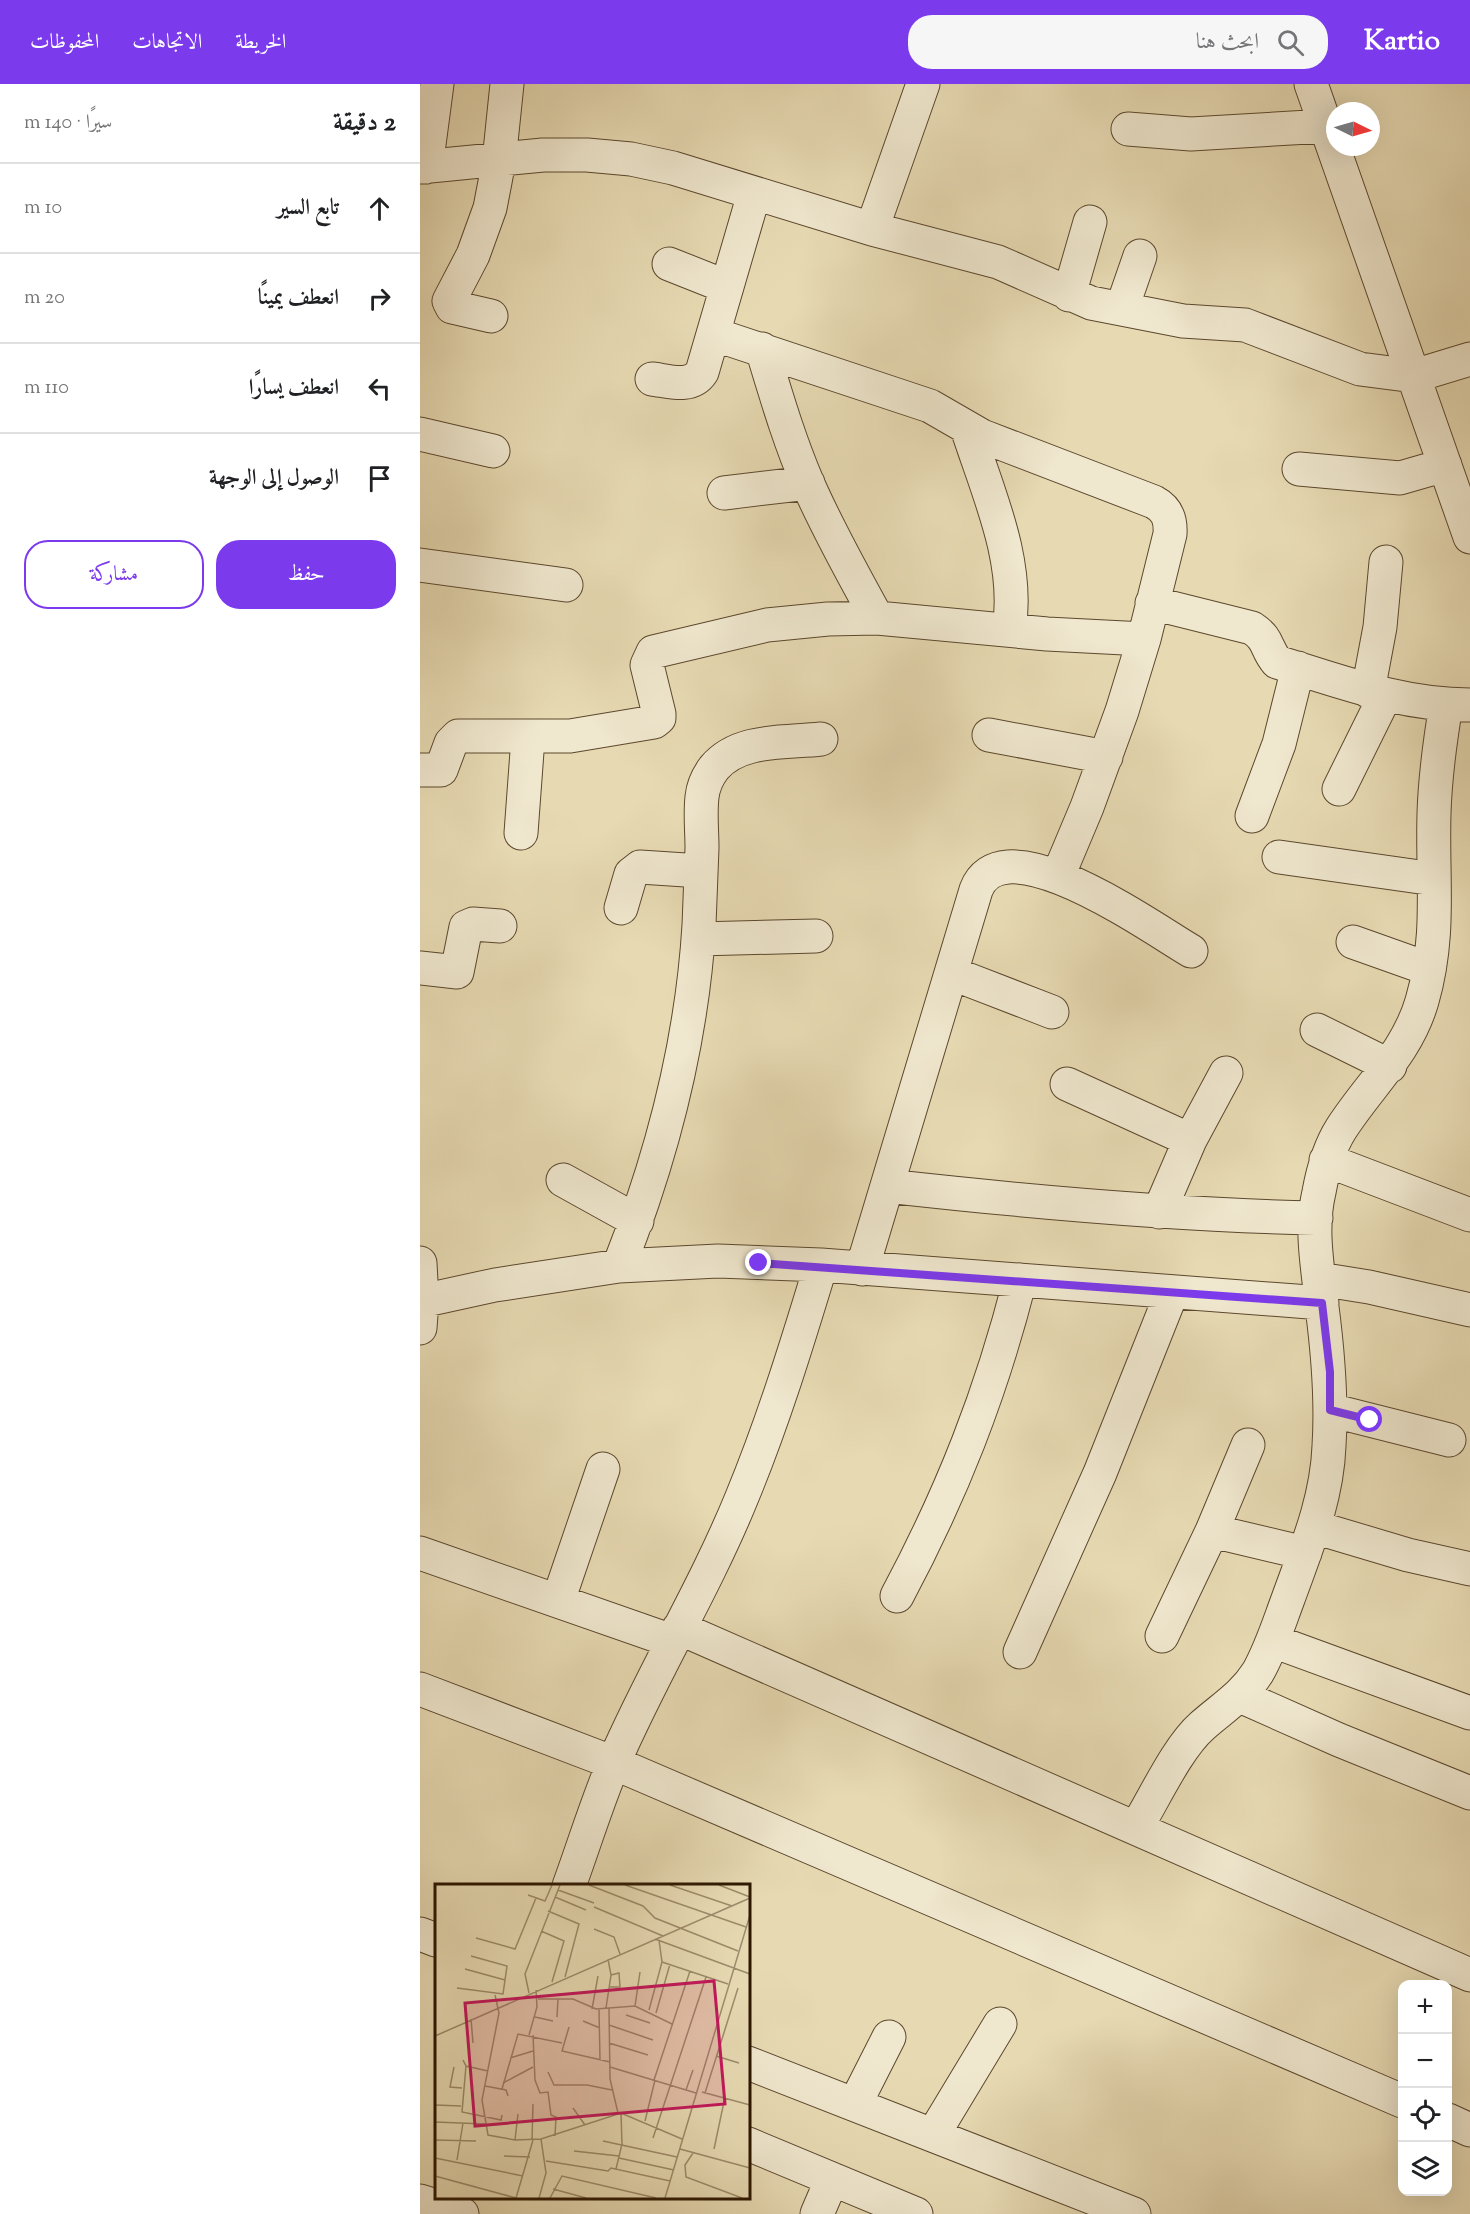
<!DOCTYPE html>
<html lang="ar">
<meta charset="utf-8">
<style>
body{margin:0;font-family:"Sorts Mill Goudy",Amiri,serif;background:#f6f6f6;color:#202124;direction:rtl}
.controls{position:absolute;right:18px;bottom:18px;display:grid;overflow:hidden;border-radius:12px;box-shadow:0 6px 24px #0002}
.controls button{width:54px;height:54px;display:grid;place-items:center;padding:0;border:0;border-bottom:2px solid #e0e0e0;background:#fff;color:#202124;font:30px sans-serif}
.compass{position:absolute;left:906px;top:18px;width:54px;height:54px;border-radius:50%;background:#fff;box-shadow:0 6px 24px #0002;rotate:95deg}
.stop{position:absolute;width:18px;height:18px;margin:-14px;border:4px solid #7c3aed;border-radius:50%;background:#fff}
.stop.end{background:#7c3aed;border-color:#fff;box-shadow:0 2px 6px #0008}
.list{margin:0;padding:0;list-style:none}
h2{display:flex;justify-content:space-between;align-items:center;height:78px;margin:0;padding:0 24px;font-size:26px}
h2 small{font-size:20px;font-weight:400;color:#757577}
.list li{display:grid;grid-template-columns:39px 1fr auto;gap:18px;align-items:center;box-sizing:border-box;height:90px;padding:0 24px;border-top:2px solid #e0e0e0}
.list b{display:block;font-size:22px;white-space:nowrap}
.list em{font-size:20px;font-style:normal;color:#757577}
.actions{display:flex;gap:12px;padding:18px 24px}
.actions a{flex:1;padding:14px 0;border:2px solid #7c3aed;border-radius:24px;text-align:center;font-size:21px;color:#7c3aed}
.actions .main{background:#7c3aed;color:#fff}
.icon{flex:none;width:33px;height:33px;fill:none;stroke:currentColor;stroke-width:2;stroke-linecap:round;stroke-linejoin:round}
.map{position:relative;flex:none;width:1050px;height:2130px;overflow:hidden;direction:ltr}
header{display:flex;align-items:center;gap:36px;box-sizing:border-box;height:84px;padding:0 30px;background:#7c3aed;color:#fff}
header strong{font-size:28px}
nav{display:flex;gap:33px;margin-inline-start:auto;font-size:21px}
.search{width:420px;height:54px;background:#f6f6f6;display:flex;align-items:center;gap:15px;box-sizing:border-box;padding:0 21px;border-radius:24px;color:#757577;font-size:22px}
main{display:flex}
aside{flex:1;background:#fff}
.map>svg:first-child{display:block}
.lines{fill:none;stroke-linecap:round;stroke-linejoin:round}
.street-casing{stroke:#5c482d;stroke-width:35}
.street{stroke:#efe7ce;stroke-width:33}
.route{stroke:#7c3aed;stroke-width:8}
.inset-road{fill:none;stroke:#9d8c6b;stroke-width:1.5}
.view{fill:#c2185b;fill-opacity:0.15;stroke:#c2185b;stroke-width:3}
.inset-edge{fill:none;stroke:#2d1700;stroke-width:3}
</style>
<header>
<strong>Kartio</strong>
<div class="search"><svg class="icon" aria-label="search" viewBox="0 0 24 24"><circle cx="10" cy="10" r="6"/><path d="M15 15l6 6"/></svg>ابحث هنا</div>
<nav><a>الخريطة</a><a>الاتجاهات</a><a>المحفوظات</a></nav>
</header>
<main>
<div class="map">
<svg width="1050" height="2130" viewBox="0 0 1050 2130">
<rect width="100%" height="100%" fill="#e7dab3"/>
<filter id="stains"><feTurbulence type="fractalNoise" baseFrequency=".00333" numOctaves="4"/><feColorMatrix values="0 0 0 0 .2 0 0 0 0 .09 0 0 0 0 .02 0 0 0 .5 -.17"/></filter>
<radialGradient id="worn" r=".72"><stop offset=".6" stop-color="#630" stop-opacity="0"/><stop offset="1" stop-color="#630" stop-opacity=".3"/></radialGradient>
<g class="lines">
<defs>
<path id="street" d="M 891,0 L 1050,453
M 708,45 L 771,50 L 906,42
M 0,83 L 123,71 L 167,71 L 211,75 L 253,84 L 452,145 L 578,178 L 671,219 L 763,237 L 825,241 L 940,285 L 994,292 L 1050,275
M 6,83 L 17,0
M 452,145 L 503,0
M 249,180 L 307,203
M 649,211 L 670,138
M 702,224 L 720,172
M 71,232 L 32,223 L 29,217 L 53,171 L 70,124 L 79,77 L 87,0
M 293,250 L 510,322 L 562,352 L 734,418 C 747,425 751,435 750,450 L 724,555 L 702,627 L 667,723 L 638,792
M 342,265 C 356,311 369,356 388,400 C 408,446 433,490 457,534
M 232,295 C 249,297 271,305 282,288 L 334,110
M 547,344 C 568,409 600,477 589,546
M 0,350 L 73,367
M 879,385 L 980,394 L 1025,381
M 304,409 L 388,399
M 0,481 L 146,501
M 732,519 L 832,544 C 850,556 845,564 857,578 C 922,598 982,621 1050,621
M 948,607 L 960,543 L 966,478
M 569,651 L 686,673
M 0,686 L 21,686 L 31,659 L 38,652 L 150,652 L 234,638 L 239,634 L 239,630 L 227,581 L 233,568 L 347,541 L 408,535 L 457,534 L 627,550 L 724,555
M 919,705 L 965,612
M 832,732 L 859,660 L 878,584
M 101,749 L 108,654
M 859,773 L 1014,795
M 201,824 L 211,790 L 220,783 L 281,787
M 278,855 L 396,852
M 933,858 L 1009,885
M 0,884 L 37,888 L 46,843 L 53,840 L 80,842
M 531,889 L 632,928
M 897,946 L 970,982
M 647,1000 L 770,1056
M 906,1076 L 1050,1131
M 143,1096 L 217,1137
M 467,1102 C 610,1118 752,1131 896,1134
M 739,1128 L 770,1056 L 806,989
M 0,1179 L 2,1217 L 0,1244
M 199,1182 C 242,1073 272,958 279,841 C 280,815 281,789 282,764 C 282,747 280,730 282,713 C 283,703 288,692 294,684 C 319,654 366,659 401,655
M 442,1185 L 556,806 C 582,736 733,845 771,867
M 899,1195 L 949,1203 L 1050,1226
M 2,1217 L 75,1201 L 199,1182 L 298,1177 L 401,1181 L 902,1219
M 910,1326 L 1029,1356
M 894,1443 L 988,1471 L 1050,1485
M 792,1447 L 885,1469
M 0,1469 L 252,1557
M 477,1512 C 532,1409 571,1310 600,1196
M 138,1517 L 183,1385
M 259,1544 L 1050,1891
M 742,1552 L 792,1447 L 828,1361
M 853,1557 L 1050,1629
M 600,1568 L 680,1389 L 752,1208
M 0,1605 L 194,1679 L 982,2017
M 820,1612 L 919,1656 L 1050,1709
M 716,1744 C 734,1715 757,1664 782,1642 C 802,1624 823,1612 838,1588 C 851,1565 859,1539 868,1515 C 886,1465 907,1416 909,1362 C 912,1315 908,1269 902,1223 C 898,1184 890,1146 899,1108 C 903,1086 909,1064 921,1045 C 949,1001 987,969 1002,917 C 1021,852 1012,795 1014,730 C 1015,693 1020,657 1026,621
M 149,1802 C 164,1761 177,1718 194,1678 C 233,1588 285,1504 322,1413 C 353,1338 377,1260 401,1181
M 0,1850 L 16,1856
M 328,1979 L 714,2130
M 435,2020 L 469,1953
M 1028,2036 L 1050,2046
M 513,2051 L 580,1940
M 328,2060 L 496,2130
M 0,2117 L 42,2130
M 397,2130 L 412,2095"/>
</defs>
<!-- street casing -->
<use href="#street" class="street-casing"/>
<!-- street -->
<use href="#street" class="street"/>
</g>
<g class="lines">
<!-- route -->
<path class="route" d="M 339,1179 L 902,1219 L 910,1288 L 910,1326 L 950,1336"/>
</g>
<!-- overview -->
<g transform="translate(15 1800)">
<rect width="315" height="315" fill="#e7dab3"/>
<path class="inset-road" d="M 154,1 L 208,22 L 220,34 L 303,67M 190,1 L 311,43M 235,1 L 297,22M 284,1 L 315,13M 123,6 L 159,19M 93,11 L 110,17 L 117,1M 120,13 L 151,26M 159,23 L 228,52M 113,27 L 144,40 L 130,93M 159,45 L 179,53 L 185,70M 106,47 L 129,57 L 117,98M 41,54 L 80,65 L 101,14M 220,55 L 315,90M 227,78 L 293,100M 30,85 L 70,96M 174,103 L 185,103 L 184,89 L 176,91M 22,104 L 68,110 L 72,82 L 36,72M 94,109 L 90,90 L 125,1M 60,111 L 64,129 L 47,216 L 53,251 L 80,256 L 106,255 L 186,229 L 247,255M 0,113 L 0,133M 103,115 L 138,115 L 161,125 L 200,122 L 237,140M 200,122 L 205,88M 171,124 L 176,91 L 173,75M 174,124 L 175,195 L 183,229M 157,125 L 163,92M 164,125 L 165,176M 214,126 L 227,78 L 224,56M 221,129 L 235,80M 191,131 L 215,139M 100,133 L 118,137M 122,133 L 123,115M 36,135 L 38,159M 148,137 L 165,144M 174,141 L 218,156M 134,143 L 127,167 L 175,178M 94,151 L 102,123 L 101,106M 98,151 L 100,196 L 105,209 L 113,208 L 116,231 L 121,233 L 120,252M 0,152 L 315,14M 174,159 L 213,171M 281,172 L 304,179M 75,174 L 98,167M 28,176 L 31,182 L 53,187M 31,182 L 27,228 L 66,236 L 67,231M 19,183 L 15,203 L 27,204M 175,183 L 261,209M 113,188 L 119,201 L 152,201 L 177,206M 219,196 L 255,87M 68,199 L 98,183M 50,202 L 71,206 L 73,212M 67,205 L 83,150 L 127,159M 251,206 L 258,186M 267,208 L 315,221M 270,209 L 303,104M 0,221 L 26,222M 138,224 L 150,241M 210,237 L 220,196M 0,238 L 50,240M 218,254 L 271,93M 0,256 L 41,257M 80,256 L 83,230M 97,256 L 98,220M 168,257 L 242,273M 245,265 L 315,284M 279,265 L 290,213M 139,267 L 184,272M 258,269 L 250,281 L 251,293 L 307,314M 69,272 L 95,273M 0,274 L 88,292M 184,274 L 239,286M 22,276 L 28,239M 111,277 L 173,287 L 176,284 L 235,297M 181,285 L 187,260 L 186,229M 0,292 L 81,314M 118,305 L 151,314M 81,314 L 98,256M 104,314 L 111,289 L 106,255M 115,314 L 127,292 L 221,314M 230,314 L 315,31"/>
<path class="view" d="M 279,97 L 290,220 L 40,242 L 30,119 Z"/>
<rect width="315" height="315" class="inset-edge"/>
</g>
<rect width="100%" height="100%" filter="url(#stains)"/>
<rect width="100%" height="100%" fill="url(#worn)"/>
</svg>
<div class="controls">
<button>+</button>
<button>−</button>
<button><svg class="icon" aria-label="locate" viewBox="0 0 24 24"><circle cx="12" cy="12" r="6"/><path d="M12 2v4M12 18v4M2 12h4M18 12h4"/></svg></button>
<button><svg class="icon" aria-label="layers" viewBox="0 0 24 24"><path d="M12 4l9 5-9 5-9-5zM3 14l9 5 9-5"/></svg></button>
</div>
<svg class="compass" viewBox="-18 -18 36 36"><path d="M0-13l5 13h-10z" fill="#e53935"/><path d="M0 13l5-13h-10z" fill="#757577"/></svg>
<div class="stop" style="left:950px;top:1336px"></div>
<div class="stop end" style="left:339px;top:1179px"></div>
</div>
<aside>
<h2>2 دقيقة<small>سيرًا · 140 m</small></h2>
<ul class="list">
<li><svg class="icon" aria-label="ahead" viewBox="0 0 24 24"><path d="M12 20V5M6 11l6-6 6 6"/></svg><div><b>تابع السير</b></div><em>10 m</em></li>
<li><svg class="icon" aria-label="right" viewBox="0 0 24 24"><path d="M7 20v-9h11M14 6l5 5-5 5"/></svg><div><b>انعطف يمينًا</b></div><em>20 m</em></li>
<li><svg class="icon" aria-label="left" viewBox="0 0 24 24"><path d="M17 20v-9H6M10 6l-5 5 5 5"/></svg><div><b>انعطف يسارًا</b></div><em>110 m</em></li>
<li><svg class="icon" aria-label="arrive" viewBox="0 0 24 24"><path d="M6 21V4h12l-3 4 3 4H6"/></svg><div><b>الوصول إلى الوجهة</b></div></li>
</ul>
<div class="actions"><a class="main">حفظ</a><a>مشاركة</a></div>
</aside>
</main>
